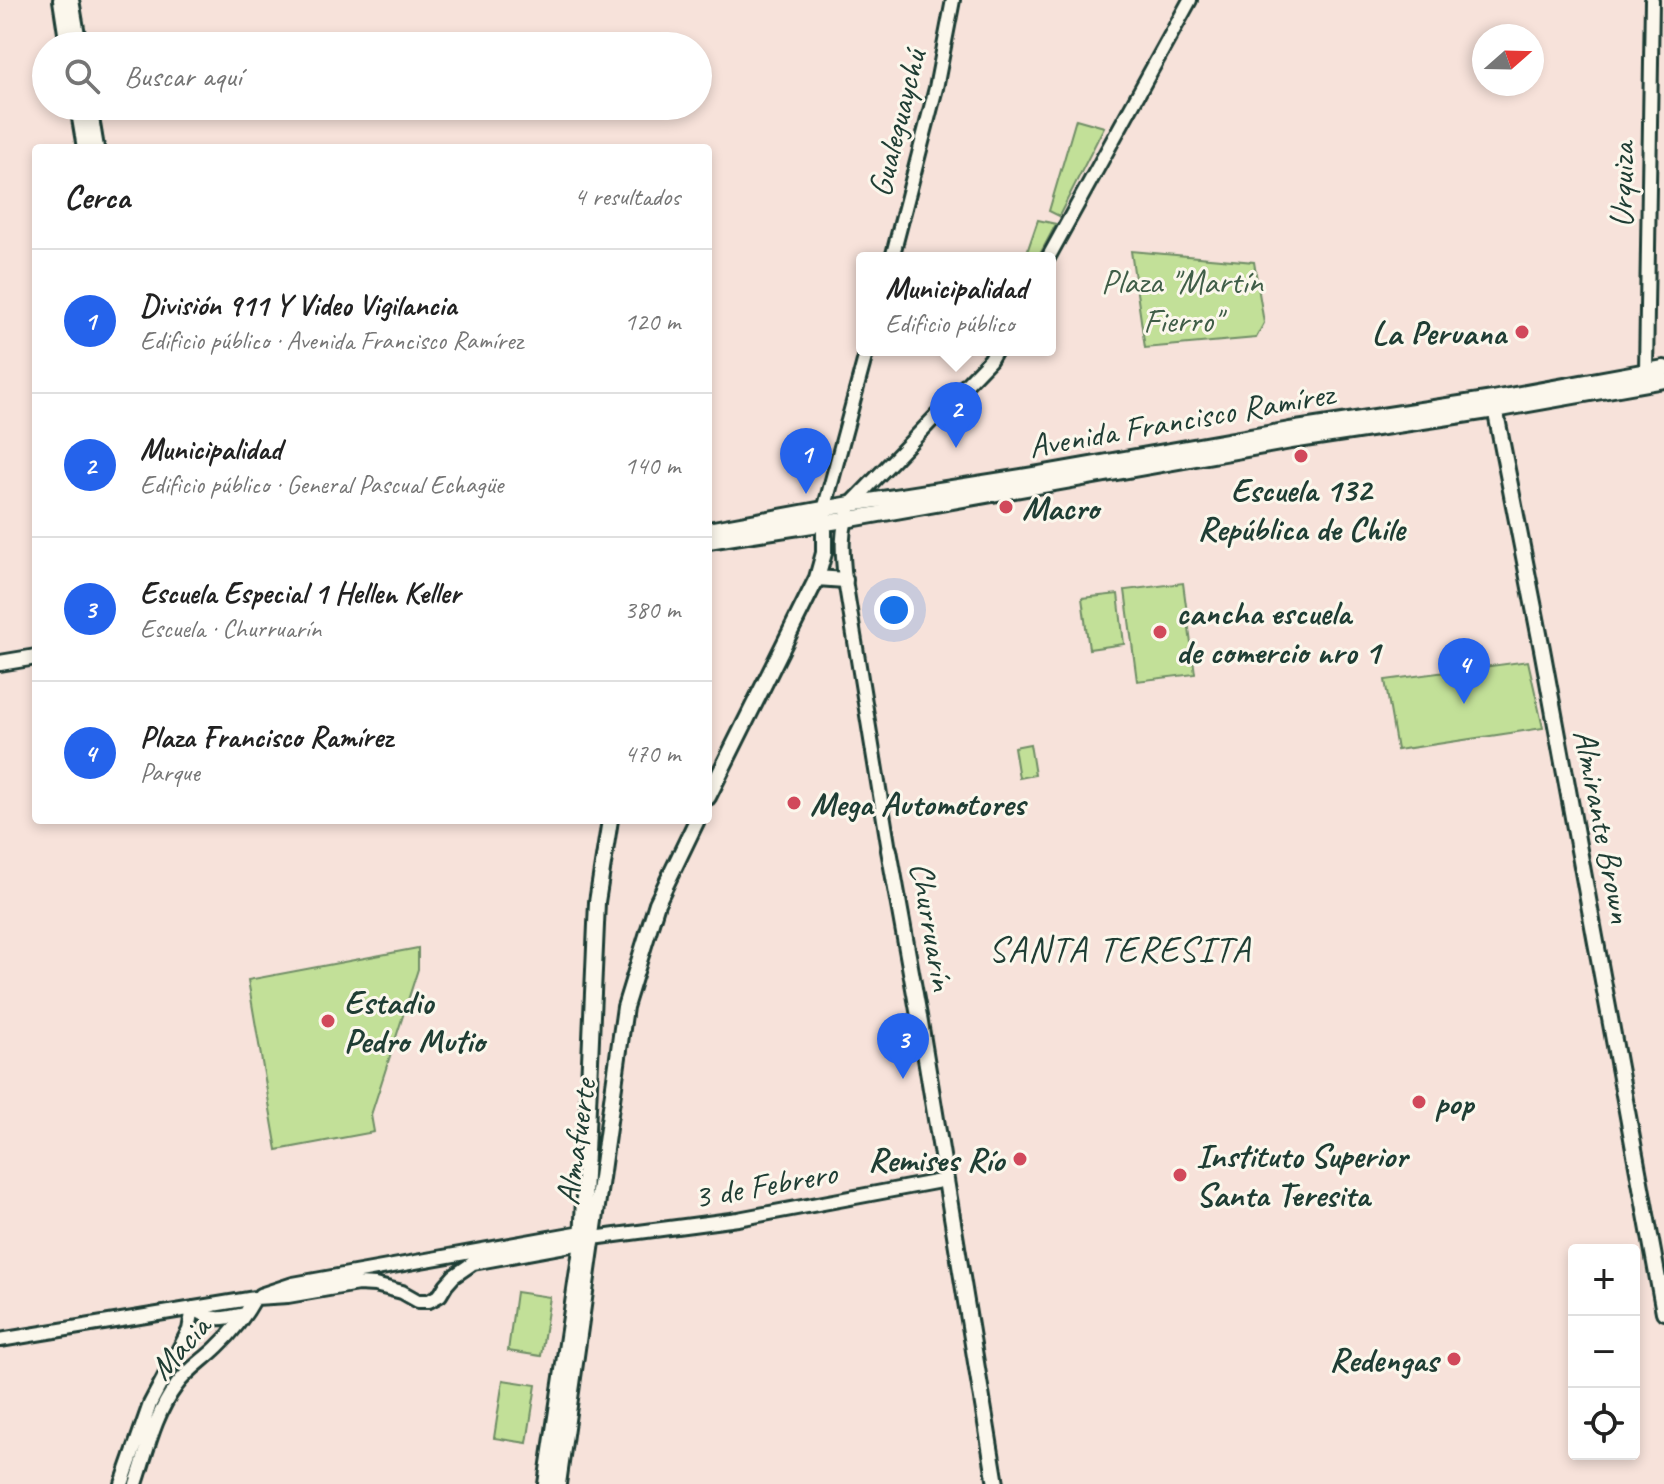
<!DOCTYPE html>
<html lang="es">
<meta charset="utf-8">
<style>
body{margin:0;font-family:Caveat,sans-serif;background:#f6f6f6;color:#222}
.controls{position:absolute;right:24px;bottom:24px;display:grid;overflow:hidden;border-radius:8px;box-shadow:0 4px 12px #0003}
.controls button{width:72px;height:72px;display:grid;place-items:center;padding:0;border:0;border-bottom:2px solid #e0e0e0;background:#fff;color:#222;font:40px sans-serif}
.compass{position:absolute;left:1472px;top:24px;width:72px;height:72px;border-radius:50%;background:#fff;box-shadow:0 4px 12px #0003;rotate:70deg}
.you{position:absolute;left:894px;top:610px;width:28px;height:28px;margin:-20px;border:6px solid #fff;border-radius:50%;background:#1a73e8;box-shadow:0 0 0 12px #1a73e833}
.badge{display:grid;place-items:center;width:52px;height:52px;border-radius:50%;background:#2563eb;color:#fff;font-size:26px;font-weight:700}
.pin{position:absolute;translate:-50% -66px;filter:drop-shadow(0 2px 4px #0008)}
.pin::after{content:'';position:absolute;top:42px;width:28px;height:24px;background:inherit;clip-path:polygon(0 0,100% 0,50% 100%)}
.popup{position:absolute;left:856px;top:252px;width:200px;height:104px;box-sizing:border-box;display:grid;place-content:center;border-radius:8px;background:#fff;filter:drop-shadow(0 2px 6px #0005);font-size:26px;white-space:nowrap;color:#767676}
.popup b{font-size:30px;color:#222}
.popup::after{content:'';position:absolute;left:50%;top:100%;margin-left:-16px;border:16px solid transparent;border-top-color:#fff}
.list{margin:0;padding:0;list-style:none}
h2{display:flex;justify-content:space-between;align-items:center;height:104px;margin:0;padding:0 32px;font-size:34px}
h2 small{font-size:26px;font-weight:400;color:#767676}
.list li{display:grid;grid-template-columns:52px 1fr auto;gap:24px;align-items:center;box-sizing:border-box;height:144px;padding:0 32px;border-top:2px solid #e0e0e0}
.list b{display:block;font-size:30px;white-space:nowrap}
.list p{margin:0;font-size:26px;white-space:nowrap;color:#767676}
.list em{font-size:26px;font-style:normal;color:#767676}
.icon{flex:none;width:44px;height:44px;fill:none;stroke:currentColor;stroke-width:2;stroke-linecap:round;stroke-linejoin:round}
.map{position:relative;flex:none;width:1664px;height:1484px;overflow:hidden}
.search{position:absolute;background:#fff;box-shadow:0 4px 12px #0003;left:32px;top:32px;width:680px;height:88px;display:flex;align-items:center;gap:20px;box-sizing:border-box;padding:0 28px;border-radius:44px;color:#767676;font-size:30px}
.panel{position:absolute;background:#fff;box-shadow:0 4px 12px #0003;left:32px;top:144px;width:680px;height:680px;border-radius:8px}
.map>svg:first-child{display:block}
.green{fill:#c2e098;stroke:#708e66;stroke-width:2}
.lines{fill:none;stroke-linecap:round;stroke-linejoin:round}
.minor-casing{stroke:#1f3d34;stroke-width:18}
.major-casing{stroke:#1f3d34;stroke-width:20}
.minor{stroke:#fbf7ec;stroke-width:12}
.major{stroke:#fbf7ec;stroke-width:14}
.poi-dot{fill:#d1495b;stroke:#fbf7ec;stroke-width:3}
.labels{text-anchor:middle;stroke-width:6;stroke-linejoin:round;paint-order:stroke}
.street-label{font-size:34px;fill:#1f3d34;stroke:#fbf7ec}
.park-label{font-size:34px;fill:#405e48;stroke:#fbf7ec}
.poi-label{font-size:34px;font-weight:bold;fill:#1f3d34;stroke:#fbf7ec;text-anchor:start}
.neighbourhood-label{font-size:36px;letter-spacing:2px;fill:#1f3d34;stroke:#fbf7ec}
</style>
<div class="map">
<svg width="1664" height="1484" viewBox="0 0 1664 1484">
<rect width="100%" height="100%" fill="#f7e2da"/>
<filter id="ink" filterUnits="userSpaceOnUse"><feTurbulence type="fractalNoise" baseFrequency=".0125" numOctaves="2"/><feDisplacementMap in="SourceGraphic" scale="16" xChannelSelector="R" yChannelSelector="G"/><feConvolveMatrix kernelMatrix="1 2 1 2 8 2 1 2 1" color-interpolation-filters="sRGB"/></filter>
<g filter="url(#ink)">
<!-- green -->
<path class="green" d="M 1076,119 L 1104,127 L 1059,216 L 1049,211 Z
M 1038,220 L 1056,224 L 1038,258 L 1025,258 Z
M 1131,251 L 1254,262 L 1264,323 L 1256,338 L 1145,348 Z
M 1183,583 L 1195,674 L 1137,681 L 1125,590 Z
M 1118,594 L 1124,644 L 1089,649 L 1082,598 Z
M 1528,661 L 1543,728 L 1397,750 L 1385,680 Z
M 1030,744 L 1035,775 L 1019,778 L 1014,747 Z
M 418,948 L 418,969 L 371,1115 L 374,1132 L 277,1150 L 248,980 Z
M 516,1292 L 550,1297 L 541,1356 L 508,1351 Z
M 503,1380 L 536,1385 L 527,1443 L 494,1438 Z"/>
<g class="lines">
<defs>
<path id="minor" d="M 892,258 L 936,88 L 953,0
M 1048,258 L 1190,0
M 1646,371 L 1652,0
M 824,510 L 867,350
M 889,850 L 845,580 C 842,552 840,530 851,504 L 990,360 L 996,350
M 260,1295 L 293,1284 L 582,1232 L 590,1237
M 193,1308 C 212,1322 223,1319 245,1314
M 0,1340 L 255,1298 L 288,1296 L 358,1284 L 375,1285 L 402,1292 L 418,1301 L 429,1301 L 440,1295 L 446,1285 L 454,1276 L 473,1263 L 582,1243 L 593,1238 L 738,1219 L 946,1180
M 122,1484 L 150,1404 L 189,1330 L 193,1308
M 136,1484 C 147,1451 155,1414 176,1386 C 187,1370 204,1360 217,1347 C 232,1333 245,1316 255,1298"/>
<path id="major" d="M 61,0 L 68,46
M 71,0 L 79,46
M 78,106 L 85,148
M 89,106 L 96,148
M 1494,403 L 1542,649 L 1664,1312
M 708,530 L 851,504 L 1034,475 L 1290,430 L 1493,399 L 1664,368
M 708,541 L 845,520 L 1291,441 L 1495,410 L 1664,380
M 817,578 L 845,580
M 0,663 L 36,657
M 708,797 L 817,578 L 824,553 L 824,516
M 889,850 L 919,1016 L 996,1484
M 546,1484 L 582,1243 L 597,902 L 610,820
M 558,1484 L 625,1007 L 657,903 L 697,820"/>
</defs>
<!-- minor casing -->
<use href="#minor" class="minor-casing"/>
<!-- major casing -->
<use href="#major" class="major-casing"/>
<!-- minor -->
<use href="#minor" class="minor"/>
<!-- major -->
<use href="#major" class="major"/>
</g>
</g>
<!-- markers -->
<g class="poi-dot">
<circle cx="1522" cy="332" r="8"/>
<circle cx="1301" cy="456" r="8"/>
<circle cx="1006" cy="507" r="8"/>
<circle cx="1160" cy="632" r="8"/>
<circle cx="794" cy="803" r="8"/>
<circle cx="328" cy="1021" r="8"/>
<circle cx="1419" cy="1102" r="8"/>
<circle cx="1020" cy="1159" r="8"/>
<circle cx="1180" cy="1175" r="8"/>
<circle cx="1454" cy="1359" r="8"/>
</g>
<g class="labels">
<!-- street labels -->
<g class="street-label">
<text transform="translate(896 123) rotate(-76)" y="12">Gualeguaychú</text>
<text transform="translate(1621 185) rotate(-89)" y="12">Urquiza</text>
<text transform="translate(1181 419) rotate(-10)" y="12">Avenida Francisco Ramírez</text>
<text transform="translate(1604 826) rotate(79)" y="12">Almirante Brown</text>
<text transform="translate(933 926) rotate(80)" y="12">Churruarín</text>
<text transform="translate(575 1142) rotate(-82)" y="12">Almafuerte</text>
<text transform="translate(765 1184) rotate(-10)" y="12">3 de Febrero</text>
<text transform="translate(179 1347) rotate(-48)" y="12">Macia</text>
</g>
<!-- park labels -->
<g class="park-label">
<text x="1182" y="293">Plaza "Martín<tspan x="1182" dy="39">Fierro"</tspan></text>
</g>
<!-- poi labels -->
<g class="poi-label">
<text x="1506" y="344" text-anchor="end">La Peruana</text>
<text x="1301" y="501" text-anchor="middle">Escuela 132<tspan x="1301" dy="39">República de Chile</tspan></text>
<text x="1022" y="519">Macro</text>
<text x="1176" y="624">cancha escuela<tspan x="1176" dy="39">de comercio nro 1</tspan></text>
<text x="810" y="815">Mega Automotores</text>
<text x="344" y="1013">Estadio<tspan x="344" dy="39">Pedro Mutio</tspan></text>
<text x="1435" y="1114">pop</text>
<text x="1196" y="1167">Instituto Superior<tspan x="1196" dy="39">Santa Teresita</tspan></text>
<text x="1004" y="1171" text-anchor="end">Remises Río</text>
<text x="1438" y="1371" text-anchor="end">Redengas</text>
</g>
<!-- neighbourhood labels -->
<g class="neighbourhood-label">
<text x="1120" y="961">SANTA TERESITA</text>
</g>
</g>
</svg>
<div class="controls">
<button>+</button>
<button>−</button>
<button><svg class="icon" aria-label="locate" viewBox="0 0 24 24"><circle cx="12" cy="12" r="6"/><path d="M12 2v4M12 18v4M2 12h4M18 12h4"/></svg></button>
</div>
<svg class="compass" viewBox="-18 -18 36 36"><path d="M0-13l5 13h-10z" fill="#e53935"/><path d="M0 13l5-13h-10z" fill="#767676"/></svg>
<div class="you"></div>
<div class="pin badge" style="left:806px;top:494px">1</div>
<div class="pin badge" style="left:956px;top:448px">2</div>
<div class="popup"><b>Municipalidad</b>Edificio público</div>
<div class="pin badge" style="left:903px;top:1079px">3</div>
<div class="pin badge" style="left:1464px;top:704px">4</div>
<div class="search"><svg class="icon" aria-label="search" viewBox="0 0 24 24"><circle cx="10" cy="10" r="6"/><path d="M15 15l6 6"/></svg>Buscar aquí</div>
<section class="panel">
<h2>Cerca<small>4 resultados</small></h2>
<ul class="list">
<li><span class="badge">1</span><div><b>División 911 Y Video Vigilancia</b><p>Edificio público · Avenida Francisco Ramírez</p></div><em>120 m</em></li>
<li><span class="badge">2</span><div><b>Municipalidad</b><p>Edificio público · General Pascual Echagüe</p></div><em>140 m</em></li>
<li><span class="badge">3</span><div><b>Escuela Especial 1 Hellen Keller</b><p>Escuela · Churruarín</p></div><em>380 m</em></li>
<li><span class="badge">4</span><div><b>Plaza Francisco Ramírez</b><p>Parque</p></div><em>470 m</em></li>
</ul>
</section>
</div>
